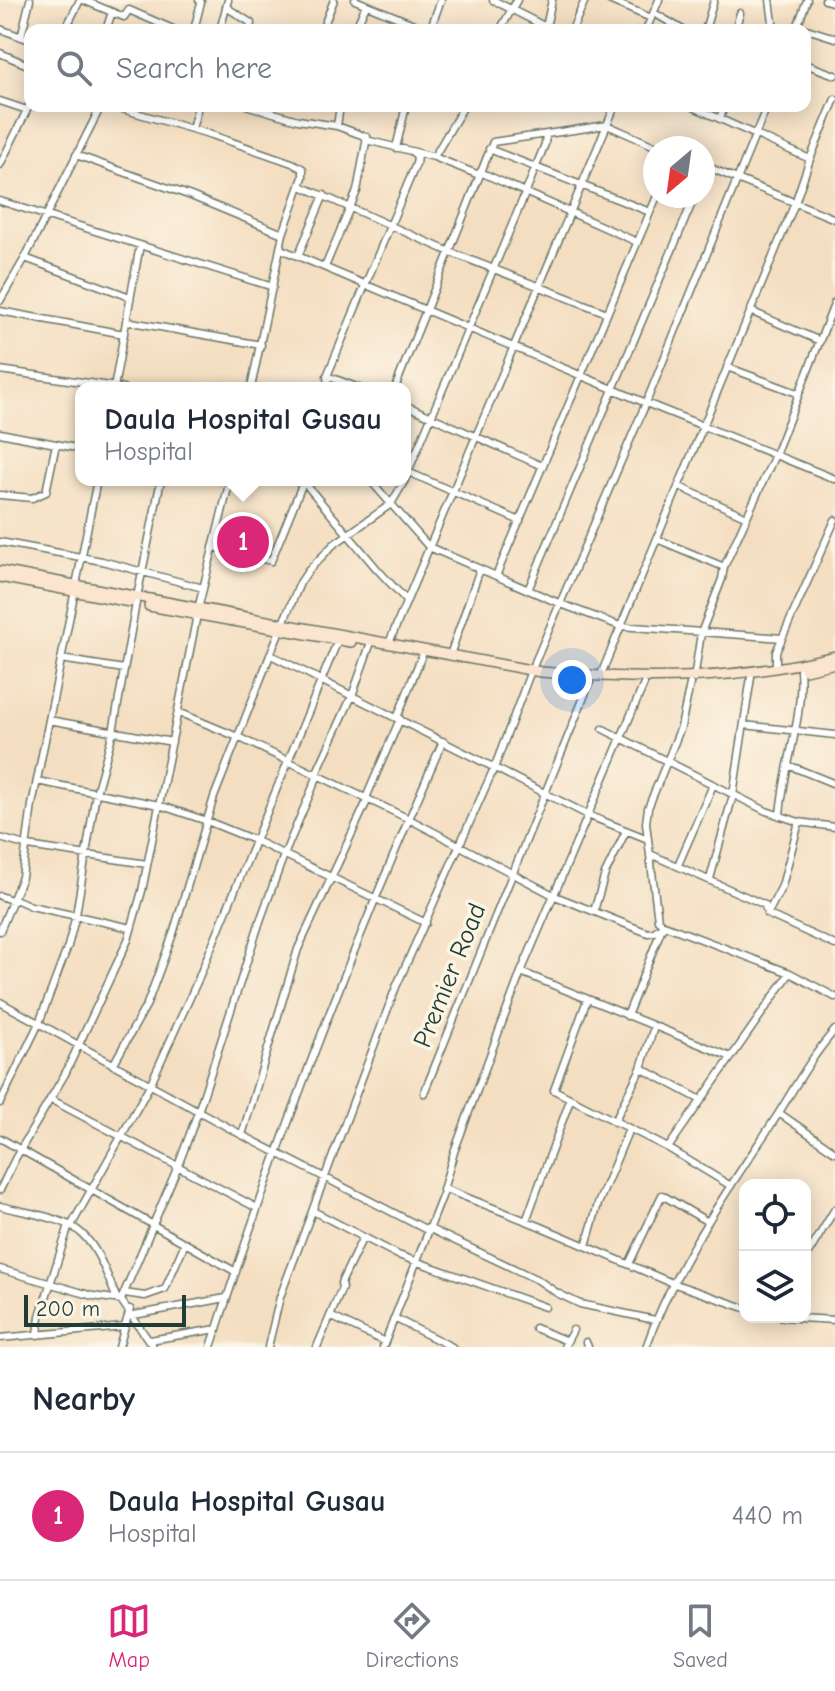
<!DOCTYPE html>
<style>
body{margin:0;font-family:"Comic Neue",sans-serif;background:#f2f2f3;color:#1f2937}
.controls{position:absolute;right:24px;bottom:24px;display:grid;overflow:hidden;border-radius:16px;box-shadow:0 4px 20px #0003}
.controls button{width:72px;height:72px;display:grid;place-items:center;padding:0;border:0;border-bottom:2px solid #e0e1e3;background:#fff;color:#1f2937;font:40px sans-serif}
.compass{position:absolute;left:643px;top:136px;width:72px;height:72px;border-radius:50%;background:#fff;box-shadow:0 4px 20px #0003;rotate:209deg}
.scale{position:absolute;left:24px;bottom:20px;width:162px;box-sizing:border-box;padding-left:8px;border:4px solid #1f3d34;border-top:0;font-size:22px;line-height:28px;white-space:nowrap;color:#1f3d34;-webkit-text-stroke:6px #fcf5e5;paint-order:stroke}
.you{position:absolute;left:572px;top:680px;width:28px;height:28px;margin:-20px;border:6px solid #fff;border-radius:50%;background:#1a73e8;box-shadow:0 0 0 12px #1a73e833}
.badge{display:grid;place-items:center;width:52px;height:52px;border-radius:50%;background:#db2777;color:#fff;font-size:26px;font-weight:700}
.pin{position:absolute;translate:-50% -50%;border:4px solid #fff;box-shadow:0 2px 8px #0006}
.popup{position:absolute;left:75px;top:382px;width:336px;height:104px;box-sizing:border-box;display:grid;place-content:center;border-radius:16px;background:#fff;filter:drop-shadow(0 2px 6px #0005);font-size:26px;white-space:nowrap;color:#747a83}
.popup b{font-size:30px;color:#1f2937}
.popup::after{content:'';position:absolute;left:50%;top:100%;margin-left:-16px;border:16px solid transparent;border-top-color:#fff}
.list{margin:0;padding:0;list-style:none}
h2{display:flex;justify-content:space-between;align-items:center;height:104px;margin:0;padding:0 32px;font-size:34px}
h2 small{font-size:26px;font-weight:400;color:#747a83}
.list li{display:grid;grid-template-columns:52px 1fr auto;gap:24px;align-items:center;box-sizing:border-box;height:128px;padding:0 32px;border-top:2px solid #e0e1e3}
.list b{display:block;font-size:30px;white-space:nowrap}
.list p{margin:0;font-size:26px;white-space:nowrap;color:#747a83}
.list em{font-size:26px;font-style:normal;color:#747a83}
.icon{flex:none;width:44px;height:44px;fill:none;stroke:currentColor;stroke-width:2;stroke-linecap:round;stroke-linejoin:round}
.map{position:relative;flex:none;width:835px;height:1347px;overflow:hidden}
.search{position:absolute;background:#fff;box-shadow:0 4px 20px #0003;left:24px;right:24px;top:24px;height:88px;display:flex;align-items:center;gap:20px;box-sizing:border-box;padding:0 28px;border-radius:16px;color:#747a83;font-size:30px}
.sheet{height:232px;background:#fff}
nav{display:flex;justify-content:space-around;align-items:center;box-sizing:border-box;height:112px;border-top:2px solid #e0e1e3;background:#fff;font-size:22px;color:#747a83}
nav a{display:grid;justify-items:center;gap:4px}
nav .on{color:#db2777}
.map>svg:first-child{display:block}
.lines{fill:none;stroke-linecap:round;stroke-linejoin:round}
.street-casing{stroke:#6a7565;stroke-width:9}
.secondary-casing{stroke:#6a7565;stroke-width:12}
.street{stroke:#fff;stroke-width:6}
.secondary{stroke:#fce5cf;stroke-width:9}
.labels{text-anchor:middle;stroke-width:7;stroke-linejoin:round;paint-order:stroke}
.street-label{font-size:26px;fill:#1f3d34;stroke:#fcf5e5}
</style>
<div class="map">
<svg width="835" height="1347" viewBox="0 0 835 1347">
<rect width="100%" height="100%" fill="#fcf5e5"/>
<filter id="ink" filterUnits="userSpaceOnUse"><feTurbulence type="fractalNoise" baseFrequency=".0125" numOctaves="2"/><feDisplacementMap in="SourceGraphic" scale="16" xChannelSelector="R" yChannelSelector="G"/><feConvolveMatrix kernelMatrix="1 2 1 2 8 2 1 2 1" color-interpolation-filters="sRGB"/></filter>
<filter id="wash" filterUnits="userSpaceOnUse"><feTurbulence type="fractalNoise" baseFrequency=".006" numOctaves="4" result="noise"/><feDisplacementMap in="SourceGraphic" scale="32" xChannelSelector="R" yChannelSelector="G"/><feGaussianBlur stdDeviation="1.8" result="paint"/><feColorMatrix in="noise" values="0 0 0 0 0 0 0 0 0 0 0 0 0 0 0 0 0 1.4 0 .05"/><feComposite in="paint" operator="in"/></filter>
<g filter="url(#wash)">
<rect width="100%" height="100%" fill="#f4dec1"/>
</g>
<g filter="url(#ink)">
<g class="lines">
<defs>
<path id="street" d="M 83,0 L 124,17 L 129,10 L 175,30
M 355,0 L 428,30
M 493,0 L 546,27
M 609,0 L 651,18
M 770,0 L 774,30
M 825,0 L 835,3
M 226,7 L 251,23 L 250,30
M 654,13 L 683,30
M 797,26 L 835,38
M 0,29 L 30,40
M 65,30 L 80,0
M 106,30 L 112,12
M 194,30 L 201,2 L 199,0
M 220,30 L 228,0
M 322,30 L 334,0
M 355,30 L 366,5
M 430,30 L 441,0
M 500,30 L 517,0
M 548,30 L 546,27 L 552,0
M 572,30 L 585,0
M 646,30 L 659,0
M 705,30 L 714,0
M 735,30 L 740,13
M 796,30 L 807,0
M 21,37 L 30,0
M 0,53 L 30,66
M 805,64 L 835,75
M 0,101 L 27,110
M 112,106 L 209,134 L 292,163 L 303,169 L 303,177 L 283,234 L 251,388
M 249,106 L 298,120 L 337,126
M 691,106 L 810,159
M 720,119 L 724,106
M 192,129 L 198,106
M 396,148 L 406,106
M 489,149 L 650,212
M 411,151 L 434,157 L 464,106
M 76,155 L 191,196 L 283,234
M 434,157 L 479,175
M 0,165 L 30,104
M 703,165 L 835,219
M 480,172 L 637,242
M 301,186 L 450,252 L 607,313
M 0,201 L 273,287
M 281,249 L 646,403 L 835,479
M 298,256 L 324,195
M 25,258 L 130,297
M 325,267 L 357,191 L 367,137 L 337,126 L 340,106
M 0,301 L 25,258 L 101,106
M 0,311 L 124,334
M 750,311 L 820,341
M 126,321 L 261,345
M 727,367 L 797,393
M 0,370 L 123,388
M 327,376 L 359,388
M 114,388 L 140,245
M 328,388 L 327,376 L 416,164 L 417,156 L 411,151 L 366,140
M 395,388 L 493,142 L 607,125 L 659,148
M 405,405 L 542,466
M 0,433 L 81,449
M 408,472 L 520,521
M 405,479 L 525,194 L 545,144 L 546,134
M 370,480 L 429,547 L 561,604 L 620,626 L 782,638
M 303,481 L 377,569 L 406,600
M 680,487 L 747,517
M 0,495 L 32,498 L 46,492 L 56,444
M 657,539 L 724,567 L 775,455 L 835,302
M 0,542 L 102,561 L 203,588
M 213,547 L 271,561 L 304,480
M 496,576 L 657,196
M 528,590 L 695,196
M 137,597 L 161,480
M 198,609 L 230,480
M 283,623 L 300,583 L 308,571 L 333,545 L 391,504 L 405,480
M 389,643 L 615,106
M 271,655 L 590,816 L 648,839
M 450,655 L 480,569
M 61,659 L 124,669
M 776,668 L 776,652 L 835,520
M 600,677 L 795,203 L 810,159 L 835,99
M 694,679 L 701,633 L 722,579 L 724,567
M 690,684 L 681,727 L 648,808 L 646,823 L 658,920 L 664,925 L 790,973 L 835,997
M 178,712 L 240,738 L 409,819 L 555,896 L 648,933 L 654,932 L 664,925
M 397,718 L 422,655
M 49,720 L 172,742
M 744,725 L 835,735
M 603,729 L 766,811 L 799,822 L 835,827
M 788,765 L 835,784
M 316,774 L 352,696 L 370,645
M 37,781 L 159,805 L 207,821 L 254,840 L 426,923
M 366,798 L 400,719
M 780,816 C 783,768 804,719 800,670
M 0,838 L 28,846 L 147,864
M 650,854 L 765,905 L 767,914 L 835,945
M 678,865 L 713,785
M 710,879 L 733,795 L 751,677
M 0,896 L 14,901
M 15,899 L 31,906 L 131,928
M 594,911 L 605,874 L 626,831
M 768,913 L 782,886 L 799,822
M 0,931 L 22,877 L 32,805 L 97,480
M 521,972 L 731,1057
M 587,1000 L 554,1090 L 668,1148 L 731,1186
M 0,1002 L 242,1135 L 427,1230
M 627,1016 L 662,928
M 113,1065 L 147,1004 L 173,934 L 214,797 L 280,630
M 641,1068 L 701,1100
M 424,1093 L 590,682
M 50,1099 L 257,1208
M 0,1103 L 39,1023 L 68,946 L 76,915 L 96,793 L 113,732 L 136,603
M 779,1113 L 835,1152
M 614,1122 L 641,1068 L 654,1027
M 242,1135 L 298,949 L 368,799
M 0,1138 L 236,1272
M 668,1148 L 790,973
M 0,1190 L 15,1159 L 65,1074 L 128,940 L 142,891 L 197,615
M 443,1190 L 454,1152 L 521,972 L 644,684
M 0,1206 C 22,1212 63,1217 80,1232 C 99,1248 107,1276 117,1299
M 313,1211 L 398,1255 L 545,1307
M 526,1221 L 570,1100
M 71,1226 L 150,1085 L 197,982 L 338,640
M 428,1228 L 538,1280 L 557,1293 L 580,1304 L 655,1320
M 586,1246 L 598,1204 L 629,1129
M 805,1259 L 835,1209
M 629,1264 L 662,1195 L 708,1222
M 0,1269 L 93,1296 L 121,1300 L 153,1347
M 124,1293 L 145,1296 L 165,1289 L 185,1243
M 121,1300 L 178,1166 L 198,1112 L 260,921 L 284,855 L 318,775
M 134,1315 L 226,1298
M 330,1316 L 385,1342
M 781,1317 L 835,1320
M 394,1318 L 452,1347
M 535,1328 L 567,1341
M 38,1335 L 40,1316 L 69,1225
M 0,1338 L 125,1327
M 150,1340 L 217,1329
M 586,1342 L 588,1347
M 119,1347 L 130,1309
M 211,1347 C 277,1141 355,939 443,741
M 268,1347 L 280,1297 L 396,987 L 495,766 L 529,676 L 646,403 L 767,106
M 317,1347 L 342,1288 L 341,1283 L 363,1237
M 383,1347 L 445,1189 L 539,1226 L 672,1283 L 745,1308
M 564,1347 L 573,1330
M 646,1347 C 675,1265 725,1194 773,1122 C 793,1091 810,1058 835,1030"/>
<path id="secondary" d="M 0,571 L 541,672 C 645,681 733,681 835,656
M 0,577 L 130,602
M 149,606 L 351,642
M 805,670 L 835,663"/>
</defs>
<!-- street casing -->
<use href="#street" class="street-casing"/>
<!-- secondary casing -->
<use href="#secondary" class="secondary-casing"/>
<!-- street -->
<use href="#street" class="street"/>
<!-- secondary -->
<use href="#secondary" class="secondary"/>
</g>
</g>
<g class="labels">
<!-- street labels -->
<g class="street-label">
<text transform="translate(449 975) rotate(-68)" y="9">Premier Road</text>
</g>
</g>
</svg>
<div class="controls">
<button><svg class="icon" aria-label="locate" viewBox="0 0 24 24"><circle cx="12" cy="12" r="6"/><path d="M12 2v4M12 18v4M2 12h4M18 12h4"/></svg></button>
<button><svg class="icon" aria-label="layers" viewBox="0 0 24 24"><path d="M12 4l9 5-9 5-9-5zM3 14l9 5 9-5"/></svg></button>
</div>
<svg class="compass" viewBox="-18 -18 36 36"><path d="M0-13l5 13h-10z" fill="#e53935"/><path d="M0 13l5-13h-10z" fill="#747a83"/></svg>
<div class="scale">200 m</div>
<div class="you"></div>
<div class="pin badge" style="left:243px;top:542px">1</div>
<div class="popup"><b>Daula Hospital Gusau</b>Hospital</div>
<div class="search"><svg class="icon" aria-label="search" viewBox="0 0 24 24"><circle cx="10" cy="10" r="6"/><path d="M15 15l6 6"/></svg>Search here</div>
</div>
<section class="sheet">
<h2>Nearby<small></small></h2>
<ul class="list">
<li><span class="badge">1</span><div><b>Daula Hospital Gusau</b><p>Hospital</p></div><em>440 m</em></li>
</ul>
</section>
<nav>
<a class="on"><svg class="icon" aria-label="map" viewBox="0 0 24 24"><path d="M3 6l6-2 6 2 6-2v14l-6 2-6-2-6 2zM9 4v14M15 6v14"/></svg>Map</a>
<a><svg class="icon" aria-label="directions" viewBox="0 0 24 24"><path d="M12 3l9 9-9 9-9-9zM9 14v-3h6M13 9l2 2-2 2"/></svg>Directions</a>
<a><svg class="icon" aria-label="saved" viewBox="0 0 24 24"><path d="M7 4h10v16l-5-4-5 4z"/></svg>Saved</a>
</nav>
